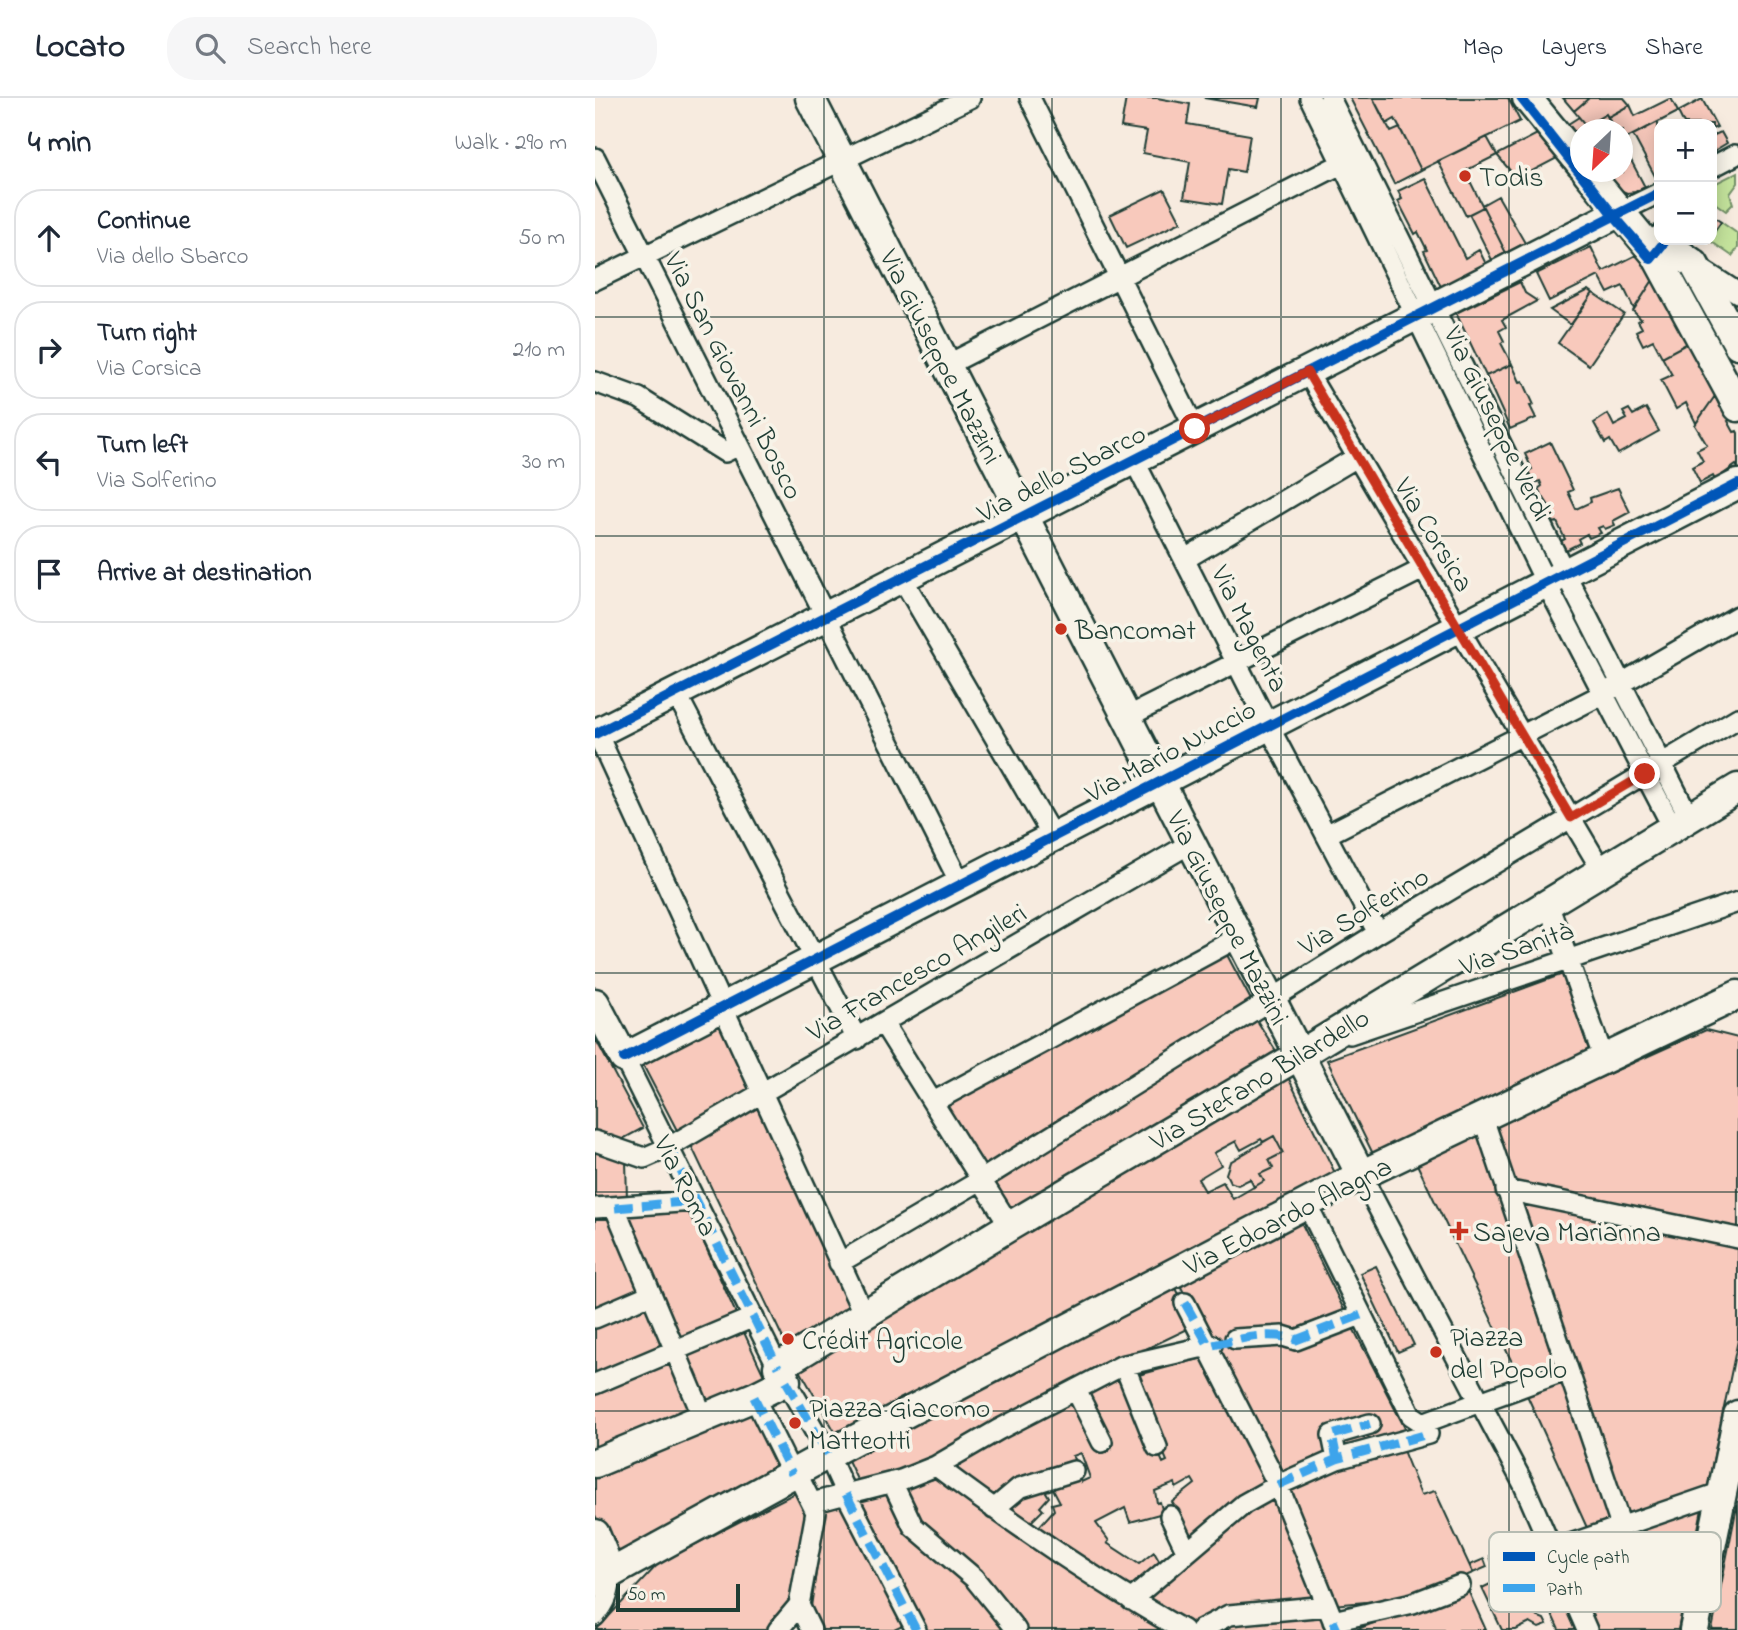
<!DOCTYPE html>
<meta charset="utf-8">
<style>
body{margin:0;font-family:"Indie Flower",sans-serif;background:#f6f6f7;color:#1f2937}
.controls{position:absolute;right:21px;top:21px;display:grid;overflow:hidden;border-radius:14px;box-shadow:0 4px 18px #0003}
.controls button{width:63px;height:63px;display:grid;place-items:center;padding:0;border:0;border-bottom:2px solid #e0e1e3;background:#fff;color:#1f2937;font:35px sans-serif}
.compass{position:absolute;left:975px;top:21px;width:63px;height:63px;border-radius:50%;background:#fff;box-shadow:0 4px 18px #0003;rotate:205deg}
.scale{position:absolute;left:21px;bottom:18px;width:124px;box-sizing:border-box;padding-left:7px;border:4px solid #1f3d34;border-top:0;font-size:19px;line-height:24px;white-space:nowrap;color:#1f3d34;-webkit-text-stroke:5px #f7f3e8;paint-order:stroke}
.stop{position:absolute;width:21px;height:21px;margin:-16px;border:5px solid #c8321e;border-radius:50%;background:#fff}
.stop.end{background:#c8321e;border-color:#fff;box-shadow:0 2px 7px #0008}
.list{margin:0;padding:0;list-style:none}
h2{display:flex;justify-content:space-between;align-items:center;height:91px;margin:0;padding:0 28px;font-size:30px}
h2 small{font-size:23px;font-weight:400;color:#747a83}
.list li{display:grid;grid-template-columns:46px 1fr auto;gap:21px;align-items:center;box-sizing:border-box;height:98px;margin:0 14px 14px;padding:0 14px;border:2px solid #e0e1e3;border-radius:28px}
.list b{display:block;font-size:26px;white-space:nowrap}
.list p{margin:0;font-size:23px;white-space:nowrap;color:#747a83}
.list em{font-size:23px;font-style:normal;color:#747a83}
.icon{flex:none;width:38px;height:38px;fill:none;stroke:currentColor;stroke-width:2;stroke-linecap:round;stroke-linejoin:round}
.map{position:relative;flex:none;width:1143px;height:1532px;overflow:hidden}
header{display:flex;align-items:center;gap:42px;box-sizing:border-box;height:98px;padding:0 35px;background:#fff;border-bottom:2px solid #e0e1e3}
header strong{font-size:33px}
nav{display:flex;gap:38px;margin-inline-start:auto;font-size:24px}
.search{width:490px;height:63px;background:#f6f6f7;display:flex;align-items:center;gap:18px;box-sizing:border-box;padding:0 24px;border-radius:28px;color:#747a83;font-size:26px}
main{display:flex}
aside{flex:1;background:#fff}
.map>svg:first-child{display:block}
.green{fill:#c4e39c;stroke:#729068;stroke-width:2}
.building{fill:#f8c9bc;stroke:#1f3d34;stroke-width:2;fill-rule:evenodd}
.lines{fill:none;stroke-linecap:round;stroke-linejoin:round}
.street-casing{stroke:#1f3d34;stroke-width:24}
.secondary-casing{stroke:#1f3d34;stroke-width:33}
.street{stroke:#f7f3e8;stroke-width:19}
.secondary{stroke:#f7f3e8;stroke-width:28}
.quiet{stroke:#3da4eb;stroke-width:9;stroke-dasharray:18 9;stroke-linecap:butt}
.cycleway-casing{stroke:#f7f3e8;stroke-width:15}
.cycleway{stroke:#0057b8;stroke-width:10}
.route{stroke:#c8321e;stroke-width:9}
.grid{fill:none;stroke:#1f3d34;stroke-width:2;stroke-opacity:0.55}
.poi-dot{fill:#c8321e;stroke:#f7f3e8;stroke-width:2.5}
.labels{text-anchor:middle;stroke-width:7;stroke-linejoin:round;paint-order:stroke}
.poi-label{font-size:28px;fill:#1f3d34;stroke:#f7f3e8;text-anchor:start}
.street-label{font-size:28px;fill:#1f3d34;stroke:#f7f3e8}
.key{fill:#f7f3e8;stroke:#b6bcb2;stroke-width:2}
.key-label{font-size:19px;fill:#1f3d34}
</style>
<header>
<strong>Locato</strong>
<div class="search"><svg class="icon" aria-label="search" viewBox="0 0 24 24"><circle cx="10" cy="10" r="6"/><path d="M15 15l6 6"/></svg>Search here</div>
<nav><a>Map</a><a>Layers</a><a>Share</a></nav>
</header>
<main>
<aside>
<h2>4 min<small>Walk · 290 m</small></h2>
<ul class="list">
<li><svg class="icon" aria-label="ahead" viewBox="0 0 24 24"><path d="M12 20V5M6 11l6-6 6 6"/></svg><div><b>Continue</b><p>Via dello Sbarco</p></div><em>50 m</em></li>
<li><svg class="icon" aria-label="right" viewBox="0 0 24 24"><path d="M7 20v-9h11M14 6l5 5-5 5"/></svg><div><b>Turn right</b><p>Via Corsica</p></div><em>210 m</em></li>
<li><svg class="icon" aria-label="left" viewBox="0 0 24 24"><path d="M17 20v-9H6M10 6l-5 5 5 5"/></svg><div><b>Turn left</b><p>Via Solferino</p></div><em>30 m</em></li>
<li><svg class="icon" aria-label="arrive" viewBox="0 0 24 24"><path d="M6 21V4h12l-3 4 3 4H6"/></svg><div><b>Arrive at destination</b></div></li>
</ul>
</aside>
<div class="map">
<svg width="1143" height="1532" viewBox="0 0 1143 1532">
<rect width="100%" height="100%" fill="#f7ebdf"/>
<filter id="ink" filterUnits="userSpaceOnUse"><feTurbulence type="fractalNoise" baseFrequency=".0143" numOctaves="2"/><feDisplacementMap in="SourceGraphic" scale="14" xChannelSelector="R" yChannelSelector="G"/><feConvolveMatrix kernelMatrix="1 2 1 2 8 2 1 2 1" color-interpolation-filters="sRGB"/></filter>
<g filter="url(#ink)">
<!-- green -->
<path class="green" d="M 1143,74 L 1143,85 L 1135,96 L 1138,106 L 1131,113 L 1117,103 L 1117,87 Z
M 1126,124 L 1143,136 L 1143,150 L 1137,158 L 1114,142 L 1117,142 L 1117,137 Z"/>
<!-- building -->
<path class="building" d="M 531,0 L 562,0 L 595,6 L 592,26 L 655,37 L 649,74 L 633,71 L 627,106 L 589,100 L 595,64 L 548,55 L 552,33 L 526,29 Z
M 609,0 L 665,0 L 663,9 Z
M 755,0 L 778,0 L 796,34 L 805,30 L 826,72 L 799,86 Z
M 778,0 L 913,0 L 925,23 L 826,72 L 800,21 L 791,26 Z
M 968,0 L 994,0 L 979,13 Z
M 994,0 L 1029,0 L 1035,7 L 1013,19 L 1011,16 L 991,28 L 979,13 Z
M 1076,0 L 1083,14 L 1028,42 L 1028,32 L 1019,32 L 1013,19 L 1035,7 L 1040,18 Z
M 1107,1 L 1122,29 L 1117,31 L 1117,26 L 1089,26 L 1083,14 Z
M 1011,16 L 1019,32 L 986,32 L 991,28 Z
M 984,19 L 991,28 L 977,37 L 970,28 Z
M 1063,24 L 1064,81 L 1062,82 L 1038,37 Z
M 948,33 L 966,58 L 922,81 L 902,57 Z
M 1126,34 L 1132,45 L 1117,54 L 1117,38 Z
M 892,39 L 902,57 L 870,73 L 888,109 L 871,118 L 843,63 Z
M 1028,47 L 1050,89 L 1040,94 L 1032,95 L 1025,92 L 1008,74 L 1028,74 Z
M 830,80 L 870,160 L 884,152 L 891,166 L 846,189 L 829,153 L 832,152 L 823,134 L 820,136 L 803,103 L 807,101 L 803,93 Z
M 569,91 L 586,124 L 531,150 L 515,117 Z
M 903,98 L 930,145 L 911,155 L 887,107 Z
M 888,109 L 911,155 L 897,162 L 874,116 Z
M 1117,118 L 1126,124 L 1117,137 Z
M 996,149 L 1008,174 L 1045,155 L 1058,182 L 1039,211 L 1028,188 L 1013,195 L 1004,178 L 954,203 L 941,176 Z
M 1058,182 L 1093,245 L 1067,259 L 1058,242 L 1048,247 L 1041,233 L 1047,230 L 1043,223 L 1046,221 L 1038,213 Z
M 925,184 L 930,195 L 942,203 L 907,222 L 911,229 L 904,233 L 909,243 L 906,245 L 917,266 L 891,278 L 861,215 Z
M 994,192 L 998,195 L 976,227 L 955,212 Z
M 998,195 L 1029,216 L 994,267 L 963,245 Z
M 1093,245 L 1120,298 L 1101,325 L 1091,305 L 1081,311 L 1066,282 L 1077,277 L 1067,259 Z
M 917,266 L 925,284 L 928,283 L 939,307 L 935,308 L 941,320 L 915,331 L 891,278 Z
M 1120,298 L 1125,309 L 1128,308 L 1136,322 L 1133,323 L 1139,334 L 1142,333 L 1143,335 L 1143,370 L 1141,367 L 1120,382 L 1118,378 L 1105,385 L 1097,369 L 1108,363 L 1102,352 L 1112,347 L 1100,327 Z
M 1051,310 L 1064,333 L 1023,356 L 1015,342 L 1010,345 L 999,325 L 1013,316 L 1019,328 L 1032,321 L 1028,314 L 1034,311 L 1038,317 Z
M 955,344 L 978,392 L 973,394 L 981,411 L 996,404 L 995,400 L 1023,390 L 1035,414 L 1018,423 L 1020,427 L 1010,431 L 1008,428 L 1003,430 L 1006,435 L 994,440 L 992,436 L 983,441 L 985,445 L 971,452 L 966,443 L 970,441 L 962,424 L 959,425 L 953,413 L 956,411 L 943,391 L 947,388 L 945,383 L 939,385 L 933,373 L 937,371 L 930,356 Z
M 631,855 L 656,902 L 386,1073 L 347,1009 Z
M 968,876 L 994,952 L 779,1058 L 732,962 Z
M 661,921 L 683,956 L 414,1118 L 393,1083 Z
M 128,925 L 159,994 L 85,1038 L 48,967 Z
M 1111,932 L 1143,940 L 1143,1134 L 918,1085 L 896,1029 Z
M 0,940 L 48,1030 L 26,1042 L 0,1033 Z
M 690,973 L 742,1079 L 243,1339 L 202,1267 ZM 679,1038 L 688,1055 L 674,1062 L 678,1070 L 665,1076 L 669,1083 L 638,1101 L 628,1084 L 610,1093 L 603,1081 L 626,1067 L 619,1055 L 641,1043 L 646,1052 L 666,1041 L 668,1044 Z
M 166,1003 L 258,1216 L 194,1253 L 95,1045 Z
M 883,1034 L 961,1269 L 926,1283 L 819,1060 Z
M 679,1038 L 688,1055 L 674,1062 L 678,1070 L 665,1076 L 669,1083 L 659,1089 L 655,1081 L 643,1087 L 635,1084 L 631,1076 L 635,1064 Z
M 0,1052 L 31,1062 L 32,1102 L 0,1103 Z
M 924,1104 L 1143,1150 L 1143,1242 L 1112,1392 L 1030,1419 Z
M 94,1112 L 143,1220 L 84,1245 L 28,1116 Z
M 0,1115 L 16,1115 L 49,1192 L 0,1213 Z
M 705,1122 L 753,1220 L 694,1233 L 756,1226 L 814,1338 L 746,1356 L 742,1339 L 740,1357 L 683,1383 L 584,1185 Z
M 781,1168 L 819,1247 L 803,1254 L 765,1175 Z
M 580,1188 L 599,1228 L 484,1283 L 330,1366 L 264,1386 L 251,1358 Z
M 53,1203 L 74,1251 L 0,1282 L 0,1225 Z
M 147,1230 L 171,1282 L 110,1307 L 89,1256 Z
M 615,1258 L 679,1387 L 594,1448 L 576,1412 L 580,1409 L 577,1404 L 600,1386 L 597,1381 L 581,1390 L 580,1385 L 560,1393 L 562,1405 L 565,1404 L 568,1415 L 535,1424 L 530,1410 L 501,1425 L 514,1443 L 512,1445 L 544,1466 L 559,1454 L 567,1468 L 540,1494 L 442,1431 L 459,1412 L 457,1406 L 465,1404 L 456,1387 L 484,1377 L 486,1384 L 495,1380 L 486,1355 L 478,1358 L 484,1367 L 397,1401 L 360,1375 L 361,1366 L 482,1300 L 505,1350 L 516,1348 L 508,1338 L 488,1297 L 529,1275 L 568,1365 L 572,1363 L 536,1279 Z
M 78,1261 L 100,1315 L 0,1355 L 0,1292 Z
M 966,1281 L 1015,1425 L 993,1432 L 931,1295 Z
M 158,1312 L 187,1369 L 20,1465 L 0,1417 L 0,1377 Z
M 807,1350 L 826,1397 L 840,1393 L 878,1475 L 816,1500 L 737,1507 L 689,1390 L 743,1366 Z
M 347,1379 L 579,1532 L 427,1532 L 323,1428 L 305,1389 Z
M 448,1389 L 454,1399 L 445,1409 L 448,1412 L 434,1426 L 409,1409 L 422,1398 Z
M 295,1392 L 365,1476 L 411,1532 L 325,1532 L 259,1403 Z
M 202,1394 L 210,1417 L 198,1504 L 172,1532 L 1,1532 L 64,1465 Z
M 681,1394 L 726,1505 L 595,1531 L 545,1501 L 650,1412 Z
M 1143,1403 L 1143,1532 L 1117,1532 Z
M 248,1405 L 312,1526 L 299,1532 L 224,1532 L 215,1516 L 230,1411 Z
M 1108,1406 L 1083,1532 L 1003,1532 L 970,1456 Z
M 938,1439 L 980,1532 L 964,1532 L 928,1453 L 898,1467 L 895,1458 Z
M 889,1461 L 892,1469 L 878,1475 L 875,1467 Z
M 920,1474 L 941,1518 L 949,1521 L 952,1527 L 944,1530 L 935,1525 L 921,1532 L 907,1532 L 887,1490 Z
M 872,1490 L 891,1532 L 760,1532 Z
M 728,1511 L 736,1532 L 612,1532 L 634,1522 Z"/>
<g class="lines">
<defs>
<path id="street" d="M 435,0 L 600,331
M 715,0 L 951,485 L 1078,730
M 735,0 L 970,475 L 1094,719
M 0,60 L 366,787
M 1117,69 L 1140,57
M 1025,114 L 1064,95
M 1103,169 L 1143,195
M 0,182 L 375,0
M 352,267 L 746,66
M 712,274 L 1006,771
M 0,284 L 44,300 L 130,354 L 144,347
M 539,362 L 673,627 L 783,835
M 590,461 L 762,359
M 307,480 L 458,739
M 81,595 L 262,941
M 532,619 L 828,471
M 2,635 L 269,1217
M 731,737 L 1008,596 L 1143,518
M 953,806 L 1009,961
M 288,925 L 415,1128
M 755,936 L 1143,804
M 29,960 L 183,1269
M 338,1004 L 644,839
M 888,1020 L 1026,1428
M 0,1043 L 49,1060 L 74,1049 L 596,745
M 766,1077 L 885,1304 L 973,1272
M 911,1092 L 1143,1140
M 712,1106 L 816,1317 L 828,1325 L 885,1304 L 928,1385 L 992,1532
M 0,1110 L 100,1103
M 20,1110 L 108,1319
M 244,1165 L 386,1082 L 783,835 L 1143,620
M 590,1205 L 683,1387 L 742,1532
M 0,1220 L 56,1196
M 640,1241 L 688,1238 L 701,1242 L 766,1217
M 529,1267 L 562,1349
M 191,1283 L 233,1356 L 251,1396 L 306,1382 L 341,1368 C 421,1428 502,1483 588,1532
M 0,1286 L 159,1219
M 481,1292 L 507,1344
M 159,1299 L 197,1376
M 742,1361 L 737,1337 L 775,1326
M 341,1368 L 403,1332 L 526,1268 L 617,1247
M 297,1384 L 318,1428 L 379,1480 L 421,1532
M 217,1405 L 251,1396 L 321,1532
M 399,1411 L 424,1390 L 479,1373
M 575,1418 L 592,1454
M 958,1452 L 1127,1394
M 536,1502 L 649,1406 L 683,1387 L 742,1361 L 833,1336
M 204,1507 L 216,1532
M 0,1518 C 12,1504 15,1494 16,1475
M 738,1523 L 818,1505 L 865,1487
M 183,1532 L 204,1507 L 221,1414 L 201,1374
M 605,1532 L 634,1517 L 732,1508"/>
<path id="secondary" d="M 215,0 L 766,1077
M 932,0 L 986,66
M 992,74 L 1060,156 L 1143,309
M 1065,142 L 1099,166 L 1143,246
M 0,636 L 1025,114
M 0,905 L 29,960 L 1143,386
M 0,1365 L 159,1299 L 191,1283 L 183,1269 L 415,1128 L 704,957 L 1143,690
M 0,1436 L 16,1475
M 0,1484 L 248,1348 L 766,1077 L 1143,897
M 1099,1532 L 1143,1317"/>
</defs>
<!-- street casing -->
<use href="#street" class="street-casing"/>
<!-- secondary casing -->
<use href="#secondary" class="secondary-casing"/>
<!-- street -->
<use href="#street" class="street"/>
<!-- secondary -->
<use href="#secondary" class="secondary"/>
<!-- quiet -->
<path class="quiet" d="M 74,1049 L 183,1269
M 20,1110 L 100,1103
M 590,1205 L 614,1248 C 641,1242 674,1232 701,1242 L 766,1217
M 191,1283 L 233,1356
M 159,1299 L 197,1376
M 742,1361 L 737,1337 L 775,1326
M 683,1387 L 742,1361 L 833,1336
M 251,1396 L 321,1532
M 738,1523 L 742,1532"/>
<defs>
<path id="cycleway" d="M 926,0 L 1019,118 L 1056,161 L 1071,142
M 0,636 L 1064,95
M 29,960 L 1143,386"/>
</defs>
<!-- cycleway casing -->
<use href="#cycleway" class="cycleway-casing"/>
<!-- cycleway -->
<use href="#cycleway" class="cycleway"/>
</g>
</g>
<g class="lines" filter="url(#ink)">
<!-- route -->
<path class="route" d="M 600,331 L 712,274 L 976,720 L 1050,676"/>
</g>
<!-- grid -->
<path class="grid" d="M 229,0 L 229,1532M 457,0 L 457,1532M 686,0 L 686,1532M 914,0 L 914,1532M 0,219 L 1143,219M 0,438 L 1143,438M 0,657 L 1143,657M 0,875 L 1143,875M 0,1094 L 1143,1094M 0,1313 L 1143,1313"/>
<!-- markers -->
<g class="poi-dot">
<circle cx="870" cy="78" r="7"/>
<circle cx="466" cy="531" r="7"/>
<path d="M860.5 1122.5h7v7h7v7h-7v7h-7v-7h-7v-7h7z"/>
<circle cx="193" cy="1241" r="7"/>
<circle cx="841" cy="1254" r="7"/>
<circle cx="200" cy="1325" r="7"/>
</g>
<g class="labels">
<!-- poi labels -->
<g class="poi-label">
<text x="884" y="88">Todis</text>
<text x="480" y="541">Bancomat</text>
<text x="878" y="1143">Sajeva Marianna</text>
<text x="855" y="1248">Piazza<tspan x="855" dy="32">del Popolo</tspan></text>
<text x="207" y="1251">Crédit Agricole</text>
<text x="214" y="1319">Piazza Giacomo<tspan x="214" dy="32">Matteotti</tspan></text>
</g>
<!-- street labels -->
<g class="street-label">
<text transform="translate(347 258) rotate(63)" y="10">Via Giuseppe Mazzini</text>
<text transform="translate(140 277) rotate(63)" y="10">Via San Giovanni Bosco</text>
<text transform="translate(904 325) rotate(64)" y="10">Via Giuseppe Verdi</text>
<text transform="translate(466 374) rotate(-27)" y="10">Via dello Sbarco</text>
<text transform="translate(840 436) rotate(59)" y="10">Via Corsica</text>
<text transform="translate(656 530) rotate(63)" y="10">Via Magenta</text>
<text transform="translate(575 652) rotate(-28)" y="10">Via Mario Nuccio</text>
<text transform="translate(768 812) rotate(-31)" y="10">Via Solferino</text>
<text transform="translate(634 819) rotate(63)" y="10">Via Giuseppe Mazzini</text>
<text transform="translate(921 849) rotate(-19)" y="10">Via Sanità</text>
<text transform="translate(321 873) rotate(-30)" y="10">Via Francesco Angileri</text>
<text transform="translate(664 980) rotate(-31)" y="10">Via Stefano Bilardello</text>
<text transform="translate(92 1087) rotate(63)" y="10">Via Roma</text>
<text transform="translate(692 1117) rotate(-27)" y="10">Via Edoardo Alagna</text>
</g>
</g>
<!-- legend -->
<rect x="894" y="1434" width="232" height="80" rx="10" class="key"/>
<rect x="908" y="1454" width="32" height="9" fill="#0057b8"/>
<rect x="908" y="1486" width="32" height="8" fill="#3da4eb"/>
<g class="key-label">
<text x="952" y="1465">Cycle path</text>
<text x="952" y="1497">Path</text>
</g>
</svg>
<div class="controls">
<button>+</button>
<button>−</button>
</div>
<svg class="compass" viewBox="-18 -18 36 36"><path d="M0-13l5 13h-10z" fill="#e53935"/><path d="M0 13l5-13h-10z" fill="#747a83"/></svg>
<div class="scale">50 m</div>
<div class="stop" style="left:600px;top:331px"></div>
<div class="stop end" style="left:1050px;top:676px"></div>
</div>
</main>
